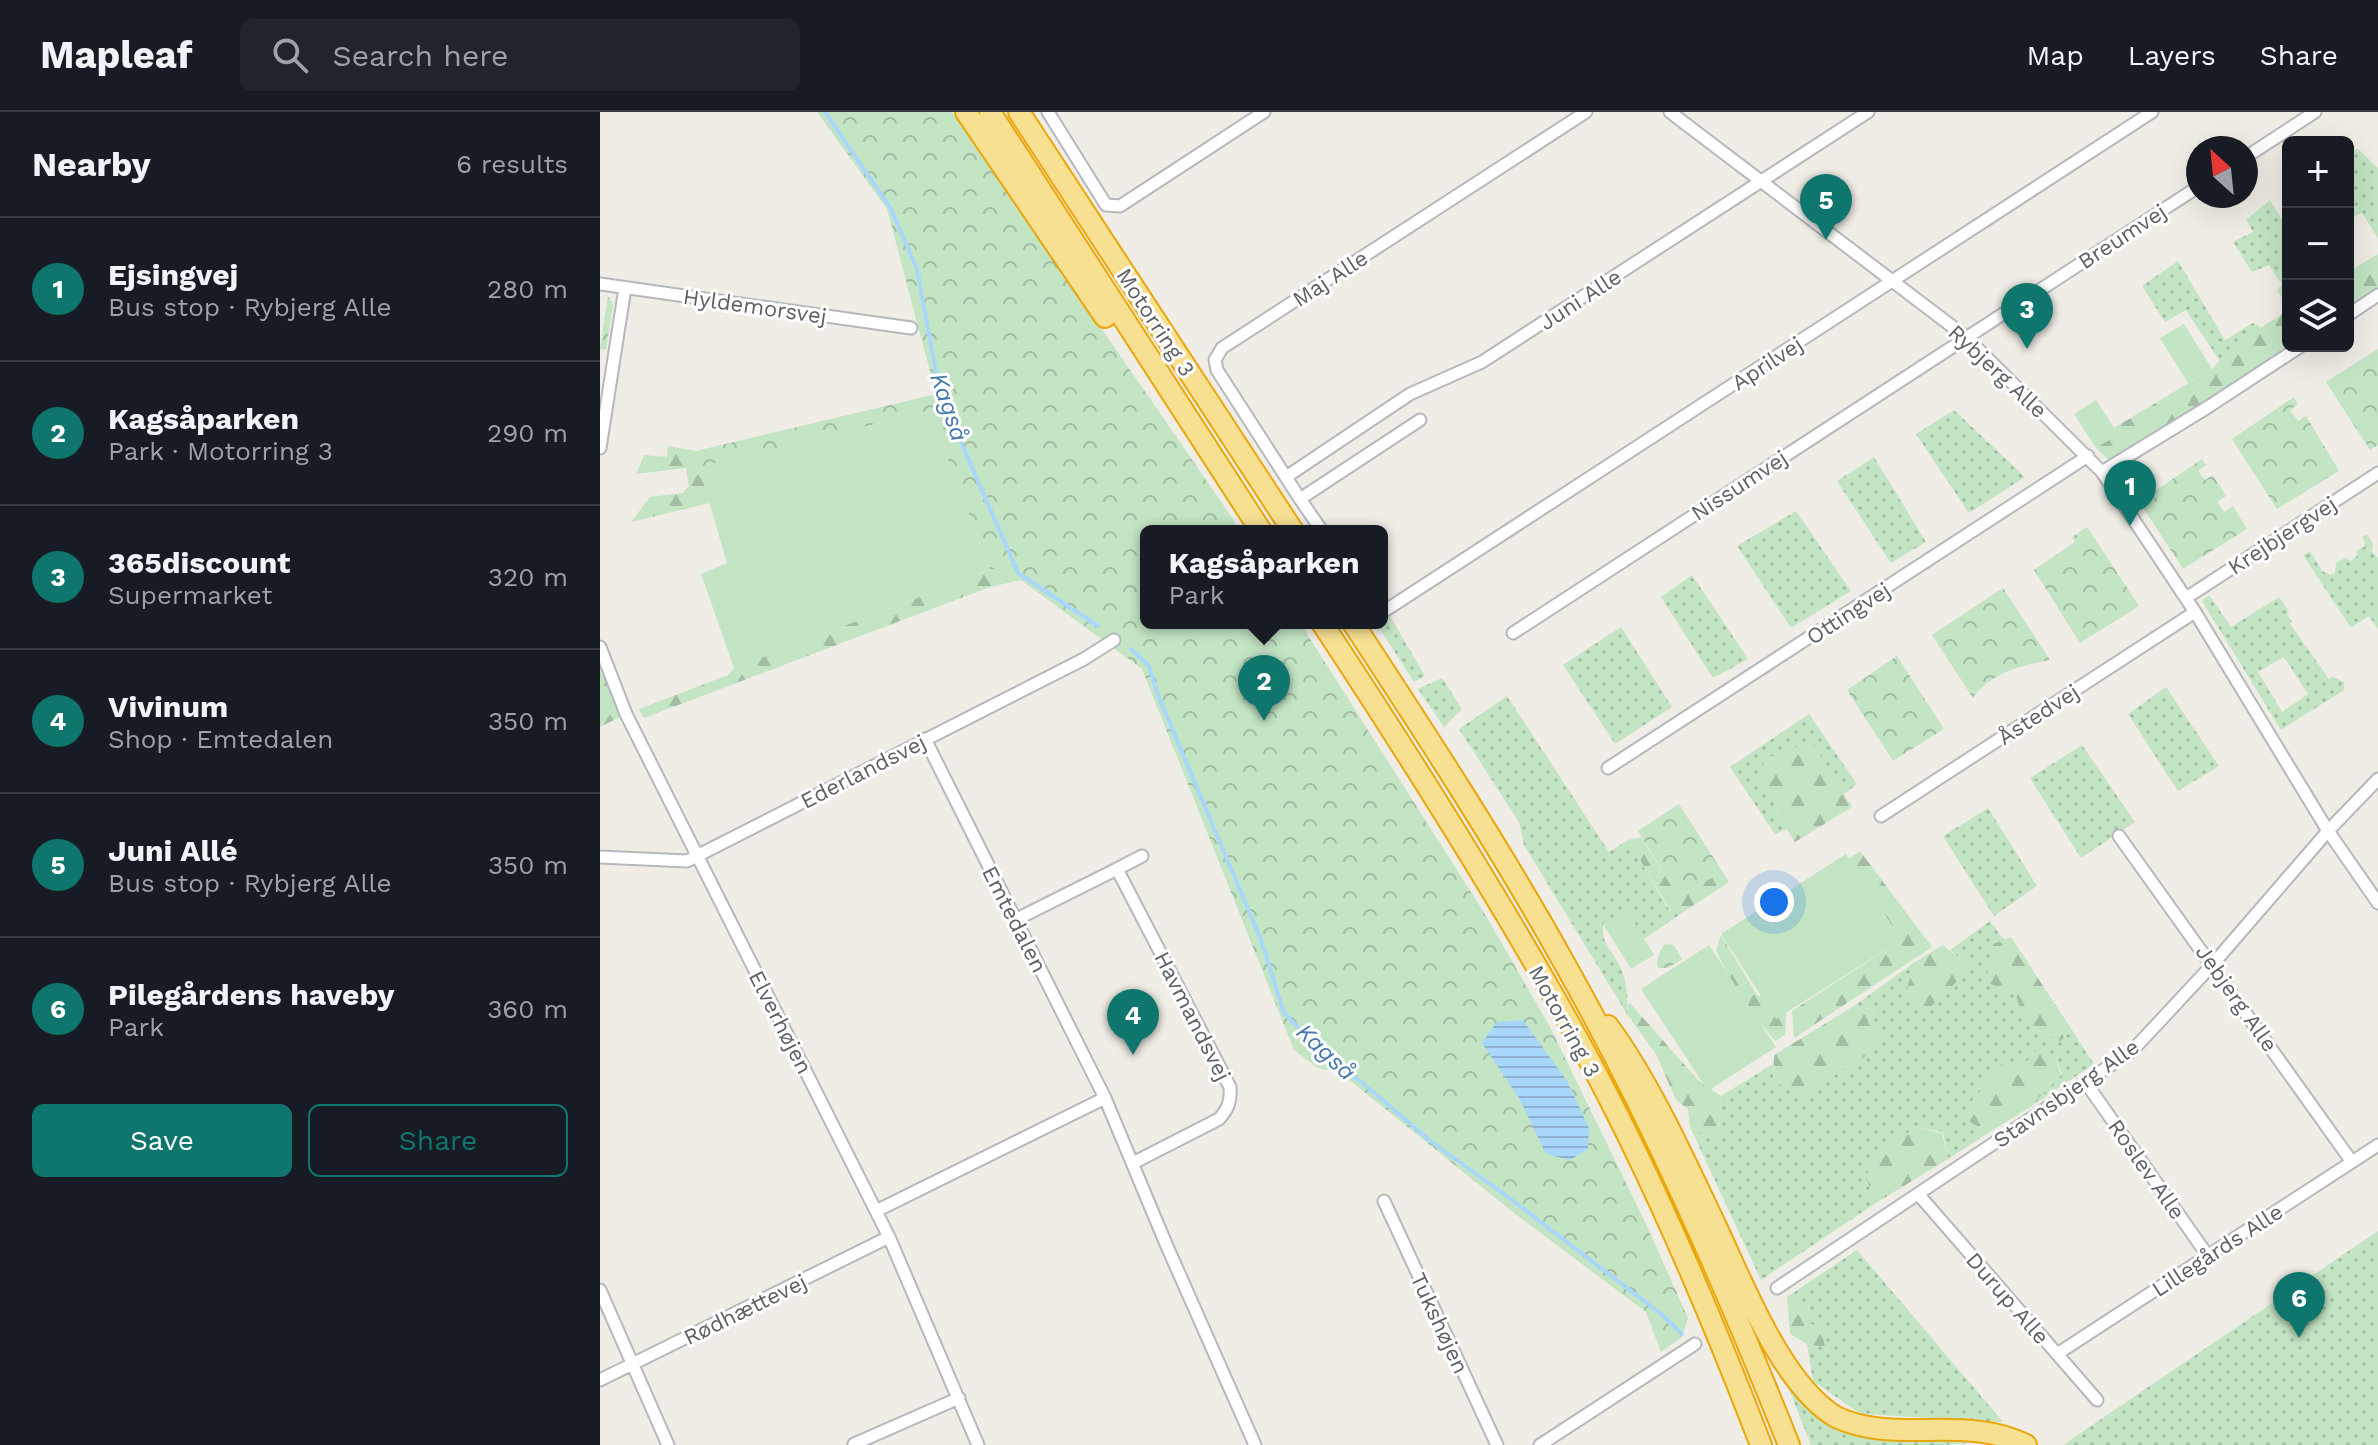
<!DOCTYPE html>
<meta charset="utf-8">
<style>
body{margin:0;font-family:"Work Sans",sans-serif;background:#20242c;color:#f1f3f6}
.controls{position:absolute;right:24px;top:24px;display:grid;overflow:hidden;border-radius:12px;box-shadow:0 8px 32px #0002}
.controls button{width:72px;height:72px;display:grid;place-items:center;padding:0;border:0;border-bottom:2px solid #363941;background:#171b24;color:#f1f3f6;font:40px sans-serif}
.compass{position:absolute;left:1586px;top:24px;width:72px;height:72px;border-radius:50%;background:#171b24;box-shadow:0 8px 32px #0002;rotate:333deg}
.you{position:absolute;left:1174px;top:790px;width:28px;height:28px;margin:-20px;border:6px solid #fff;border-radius:50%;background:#1a73e8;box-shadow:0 0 0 12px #1a73e833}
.badge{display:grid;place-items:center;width:52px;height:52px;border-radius:50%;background:#0f766e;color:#fff;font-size:26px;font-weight:700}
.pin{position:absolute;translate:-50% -66px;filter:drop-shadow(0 2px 4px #0008)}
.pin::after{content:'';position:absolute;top:42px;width:28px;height:24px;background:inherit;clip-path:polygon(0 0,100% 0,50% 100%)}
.popup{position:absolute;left:540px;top:413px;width:248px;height:104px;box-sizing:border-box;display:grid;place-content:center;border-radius:12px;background:#171b24;filter:drop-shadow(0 2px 6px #0005);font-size:26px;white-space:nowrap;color:#9ea1a6}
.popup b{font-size:30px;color:#f1f3f6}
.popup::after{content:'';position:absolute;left:50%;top:100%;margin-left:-16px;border:16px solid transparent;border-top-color:#171b24}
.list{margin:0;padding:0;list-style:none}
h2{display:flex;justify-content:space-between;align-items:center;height:104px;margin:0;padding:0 32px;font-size:34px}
h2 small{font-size:26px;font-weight:400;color:#9ea1a6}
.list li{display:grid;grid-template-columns:52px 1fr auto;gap:24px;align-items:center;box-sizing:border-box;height:144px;padding:0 32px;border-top:2px solid #363941}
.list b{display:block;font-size:30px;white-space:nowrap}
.list p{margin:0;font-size:26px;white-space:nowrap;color:#9ea1a6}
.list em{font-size:26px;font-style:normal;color:#9ea1a6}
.actions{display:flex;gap:16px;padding:24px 32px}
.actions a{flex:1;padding:18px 0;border:2px solid #0f766e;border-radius:12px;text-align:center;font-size:28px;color:#0f766e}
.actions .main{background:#0f766e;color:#fff}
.icon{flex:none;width:44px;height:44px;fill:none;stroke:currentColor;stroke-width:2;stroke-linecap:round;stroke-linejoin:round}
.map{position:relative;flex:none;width:1778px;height:1333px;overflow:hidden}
header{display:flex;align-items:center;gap:48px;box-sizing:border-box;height:112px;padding:0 40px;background:#171b24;border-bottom:2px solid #363941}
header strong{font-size:38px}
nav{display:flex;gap:44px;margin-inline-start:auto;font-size:28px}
.search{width:560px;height:72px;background:#20242c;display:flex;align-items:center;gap:20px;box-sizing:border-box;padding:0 28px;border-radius:12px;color:#9ea1a6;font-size:30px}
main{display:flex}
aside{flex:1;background:#171b24}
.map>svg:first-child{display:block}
.grass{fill:url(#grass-dots);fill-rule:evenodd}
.forest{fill:url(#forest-firs)}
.park{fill:url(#park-crowns)}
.pitch{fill:#c3e5c4}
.water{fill:url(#water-rules)}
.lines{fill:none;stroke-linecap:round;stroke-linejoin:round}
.stream{stroke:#a9d6fb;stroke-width:4}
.street-casing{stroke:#b6b8bc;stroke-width:15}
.highway-casing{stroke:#eaa70a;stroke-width:24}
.street{stroke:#fff;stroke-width:11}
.highway{stroke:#f8e093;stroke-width:20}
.labels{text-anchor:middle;stroke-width:6;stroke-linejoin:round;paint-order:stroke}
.street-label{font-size:22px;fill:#5d6165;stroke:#fff}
.water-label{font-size:24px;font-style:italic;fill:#4677ae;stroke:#fff}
</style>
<header>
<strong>Mapleaf</strong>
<div class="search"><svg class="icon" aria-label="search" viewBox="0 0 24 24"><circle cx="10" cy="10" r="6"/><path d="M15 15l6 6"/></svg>Search here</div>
<nav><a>Map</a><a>Layers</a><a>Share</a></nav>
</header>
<main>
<aside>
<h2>Nearby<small>6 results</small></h2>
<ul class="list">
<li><span class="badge">1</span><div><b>Ejsingvej</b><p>Bus stop · Rybjerg Alle</p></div><em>280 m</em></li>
<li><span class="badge">2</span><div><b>Kagsåparken</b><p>Park · Motorring 3</p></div><em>290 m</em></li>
<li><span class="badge">3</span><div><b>365discount</b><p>Supermarket</p></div><em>320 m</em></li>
<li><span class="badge">4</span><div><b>Vivinum</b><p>Shop · Emtedalen</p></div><em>350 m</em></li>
<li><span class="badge">5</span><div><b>Juni Allé</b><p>Bus stop · Rybjerg Alle</p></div><em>350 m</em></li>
<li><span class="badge">6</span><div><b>Pilegårdens haveby</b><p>Park</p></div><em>360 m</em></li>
</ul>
<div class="actions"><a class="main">Save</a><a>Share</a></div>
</aside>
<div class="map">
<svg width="1778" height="1333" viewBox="0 0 1778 1333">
<defs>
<pattern id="grass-dots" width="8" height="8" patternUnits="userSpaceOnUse" patternTransform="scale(2)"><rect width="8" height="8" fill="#c3e5c4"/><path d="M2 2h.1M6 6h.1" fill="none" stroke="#a2bda3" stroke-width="1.8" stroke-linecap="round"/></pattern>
<pattern id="forest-firs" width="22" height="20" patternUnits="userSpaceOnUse" patternTransform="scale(2)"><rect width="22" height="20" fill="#c3e5c4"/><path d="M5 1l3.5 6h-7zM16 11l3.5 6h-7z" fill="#a2bda3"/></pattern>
<pattern id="park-crowns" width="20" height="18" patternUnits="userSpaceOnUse" patternTransform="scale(2)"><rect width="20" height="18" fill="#c3e5c4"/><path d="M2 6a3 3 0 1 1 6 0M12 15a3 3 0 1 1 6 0" fill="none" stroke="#a2bda3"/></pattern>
<pattern id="water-rules" width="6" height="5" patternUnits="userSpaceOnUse" patternTransform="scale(2)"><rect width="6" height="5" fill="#a9d6fb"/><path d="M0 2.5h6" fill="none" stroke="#8db1cf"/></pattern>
</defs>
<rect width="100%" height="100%" fill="#efede5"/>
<!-- grass -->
<path class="grass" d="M 1757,36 L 1778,56 L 1778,126 L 1762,101 L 1748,108 L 1748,42 Z
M 1670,88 L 1688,117 L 1688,196 L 1677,178 L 1682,173 L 1669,153 L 1652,160 L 1633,130 L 1653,120 L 1646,108 Z
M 1578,149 L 1625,228 L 1653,211 L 1662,216 L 1635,233 L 1620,249 L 1586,198 L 1565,210 L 1542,174 Z
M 1354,298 L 1425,365 L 1369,401 L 1316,322 Z
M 1274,345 L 1326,430 L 1291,451 L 1237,369 Z
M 1196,399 L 1251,479 L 1191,516 L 1137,434 Z
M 1767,422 L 1773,432 L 1772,440 L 1778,446 L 1778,517 L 1769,504 L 1751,516 L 1703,443 L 1710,439 L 1722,459 L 1731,463 L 1735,461 L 1736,451 L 1745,446 L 1751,449 L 1758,443 L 1756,438 L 1764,435 L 1765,431 L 1762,425 Z
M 1092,463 L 1148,547 L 1113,566 L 1061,485 Z
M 1609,483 L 1631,515 L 1679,485 L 1689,500 L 1687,502 L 1692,510 L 1690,512 L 1729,567 L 1733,565 L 1744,570 L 1744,578 L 1681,618 L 1602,489 ZM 1684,545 L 1708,582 L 1682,600 L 1658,560 Z
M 782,502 L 790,504 L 825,564 L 814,570 L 776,511 L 782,511 Z
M 1021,515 L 1072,595 L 1015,632 L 963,553 Z
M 842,566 L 862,597 L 844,615 L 818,577 Z
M 1566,575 L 1619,654 L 1578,679 L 1528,602 Z
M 907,584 L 1009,740 L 1028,728 L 1070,799 L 1088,797 L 1044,827 L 1026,798 L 1003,812 C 1002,833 1009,834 1019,852 C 1026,865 1029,887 1027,902 L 924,733 L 919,710 L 859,617 Z
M 1209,602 L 1257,672 L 1244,682 L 1211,629 L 1175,682 L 1177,702 L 1187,717 L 1175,722 L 1130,655 Z
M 1482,633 L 1535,710 L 1481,746 L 1430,666 Z
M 1388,696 L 1437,774 L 1394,804 L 1343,724 Z
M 1390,809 L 1404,828 L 1393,833 L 1387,870 L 1416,883 L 1460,929 L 1472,918 L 1494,952 L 1430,995 L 1462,962 L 1455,945 L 1425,952 L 1372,989 L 1368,1008 L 1388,1021 L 1348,1047 L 1343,1020 L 1315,1015 L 1266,1066 L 1276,1091 L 1161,1168 L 1090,1015 L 1118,1031 L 1121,984 L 1173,952 L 1173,970 L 1268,912 L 1275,898 L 1254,894 L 1315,850 L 1307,880 L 1371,856 L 1350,838 Z
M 1778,1119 L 1778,1333 L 1463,1333 Z
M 1257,1138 L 1403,1310 L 1261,1302 L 1213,1269 L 1207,1232 L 1225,1235 L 1207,1210 L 1209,1193 L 1187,1185 Z
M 1185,1267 L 1212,1296 L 1352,1326 L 1401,1329 L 1342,1333 L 1211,1333 Z"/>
<!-- forest -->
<path class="forest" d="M 1778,142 L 1778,178 L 1748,199 L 1748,160 Z
M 1688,198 L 1688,234 L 1693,234 L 1510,349 L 1496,336 L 1518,322 L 1514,316 L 1612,257 L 1635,233 Z
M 68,334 L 96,339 L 110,391 L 31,410 L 50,385 L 83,381 L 89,374 L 86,356 L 36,362 L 44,343 L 67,345 Z
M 417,452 L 500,525 L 421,468 L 390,475 L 44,606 L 39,597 L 128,563 L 134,556 L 390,458 Z
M 0,532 L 26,602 L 0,615 Z
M 1212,629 L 1252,695 L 1195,730 L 1177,702 L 1175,682 L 1161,673 L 1164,647 Z
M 1041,725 L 1079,786 L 1122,759 L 1129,770 L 1088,797 L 1071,799 L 1028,728 Z
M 1260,739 L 1332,835 L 1194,926 L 1192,899 L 1301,828 L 1249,747 Z
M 1121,823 L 1157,883 L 1187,890 L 1185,923 L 1175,929 L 1140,885 L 1116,839 Z
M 1411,825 L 1472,918 L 1460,929 C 1438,920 1421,906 1416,883 L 1386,870 L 1393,832 Z
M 1343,833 L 1371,856 L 1328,897 L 1306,880 L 1315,850 Z
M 1029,890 L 1098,968 L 1121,984 L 1118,1031 L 1090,1015 L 1088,997 L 1076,988 L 1056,942 L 1027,902 Z
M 1254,894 L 1275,898 L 1268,912 L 1280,919 L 1272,940 L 1205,982 L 1173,970 L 1174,943 Z
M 1436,938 L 1455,945 L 1461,963 L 1430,995 L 1388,1021 L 1367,1008 L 1372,989 L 1402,952 L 1425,952 Z
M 1315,1015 L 1342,1021 L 1348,1047 L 1276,1091 L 1266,1066 L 1272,1048 Z
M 1187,1185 L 1209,1193 L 1207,1210 L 1221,1216 L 1225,1235 L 1207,1232 L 1190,1222 Z"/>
<!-- park -->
<path class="park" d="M 217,0 L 352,0 L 633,407 L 639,419 L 546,419 L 546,511 L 700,511 L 883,799 L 949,913 L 1046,1112 L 1088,1206 L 1082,1225 L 1061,1240 L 1046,1200 L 914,1101 L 743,963 L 716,955 L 694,938 L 542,557 L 421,468 L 417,452 L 390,458 L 329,299 L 99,355 L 96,339 L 336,282 L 287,97 Z
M 8,184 L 13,193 L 6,238 L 0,237 Z
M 1778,237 L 1778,333 L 1770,338 L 1726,270 Z
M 1694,285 L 1698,292 L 1690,298 L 1698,309 L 1706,304 L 1739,359 L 1677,397 L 1632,327 Z
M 1602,347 L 1606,353 L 1598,359 L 1605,368 L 1613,363 L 1626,384 L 1617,390 L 1624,400 L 1633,394 L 1647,417 L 1583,457 L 1531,377 L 1544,371 L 1552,381 Z
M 1487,415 L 1539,494 L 1480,531 L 1434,458 L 1475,430 L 1472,425 Z
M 1403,476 L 1450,548 C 1422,553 1390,561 1373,586 L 1332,523 Z
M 1297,544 L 1344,617 L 1293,649 L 1247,578 Z
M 1079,692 L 1122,759 L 1079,786 L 1038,719 Z
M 1065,832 L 1074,833 L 1082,847 L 1068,856 L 1058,856 C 1055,849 1060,838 1065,832 Z"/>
<!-- pitch -->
<path class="pitch" d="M 1584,212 L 1612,257 L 1588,271 L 1560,226 Z
M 1496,288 L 1518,322 L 1496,336 L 1474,302 Z
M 329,299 L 390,458 L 134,556 L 101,462 L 127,451 L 99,355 Z
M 1246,742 L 1301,828 L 1176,907 L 1121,822 Z
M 1026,797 L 1054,843 L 1031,857 L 1003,812 Z
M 1109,833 L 1176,935 L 1108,979 L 1041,877 Z"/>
<!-- water -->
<path class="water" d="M 923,908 L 967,969 L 989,1016 L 988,1037 L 970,1048 L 946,1042 L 919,986 L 882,931 L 897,910 Z"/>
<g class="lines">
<!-- stream -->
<path class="stream" d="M 225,0 L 291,97 L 317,157 L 340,282 L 418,461 L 498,514
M 531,537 L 549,554 L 558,583 L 661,828 L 684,901 L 735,953 L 760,969 L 833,1031 L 904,1082 L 1061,1202 L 1082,1222"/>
<defs>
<path id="street" d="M 448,0 L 506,93 L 520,94 L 664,0
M 1070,0 L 1366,225 L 1502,360 L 1595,500 L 1728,719 L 1778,791
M 1646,45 L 1715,0
M 0,172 L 311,216
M 1748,203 L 1778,183
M 0,336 L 25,176
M 1502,360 L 1608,295 L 1701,234
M 686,365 L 810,282 L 882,250 L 1268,0
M 700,387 L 617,258 L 615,248 L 622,236 L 986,0
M 722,419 L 700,387 L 820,308
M 1586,486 L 1778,361
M 782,497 L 786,498 L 1552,0
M 913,521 L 1598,75
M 0,535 L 26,602 L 289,1125 L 378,1333
M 325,627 L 505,986 L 566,1132 L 655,1333
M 1008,656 L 1488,344
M 1281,704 L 1595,500
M 1519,724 L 1752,1050
M 0,745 L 87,749 L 484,547 L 514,528
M 517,757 L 542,744
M 415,808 L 517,757 L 630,975 C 631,990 628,997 619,1007 L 533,1051
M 1486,971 L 1608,1144
M 1319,1083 L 1497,1288
M 784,1089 L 897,1333
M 276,1099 L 505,986
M 1177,1176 L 1532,939 L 1613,852 L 1728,719 L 1778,667
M 0,1178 L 68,1333
M 1457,1242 L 1778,1033
M 0,1268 L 289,1125
M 254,1332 L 359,1286
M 940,1333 L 1095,1232"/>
<path id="highway" d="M 366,0 L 505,205
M 390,0 L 661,419
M 419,0 L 693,419
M 722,511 C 811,646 898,783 976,924 C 1048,1054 1108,1195 1161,1333
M 753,511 C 827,624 901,737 967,856 C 1053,1009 1124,1170 1189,1333
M 1008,914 C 1049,970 1082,1043 1112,1106 C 1140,1164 1180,1272 1236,1305 C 1295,1333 1364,1302 1426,1333"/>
</defs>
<!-- street casing -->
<use href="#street" class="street-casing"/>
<!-- highway casing -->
<use href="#highway" class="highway-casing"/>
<!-- street -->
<use href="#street" class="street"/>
<!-- highway -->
<use href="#highway" class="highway"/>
</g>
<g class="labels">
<!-- street labels -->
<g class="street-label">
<text transform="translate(1522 124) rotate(-33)" y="8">Breumvej</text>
<text transform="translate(730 166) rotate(-33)" y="8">Maj Alle</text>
<text transform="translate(980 187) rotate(-33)" y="8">Juni Alle</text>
<text transform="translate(155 194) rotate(8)" y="8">Hyldemorsvej</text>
<text transform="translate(556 210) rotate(57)" y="8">Motorring 3</text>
<text transform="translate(1167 251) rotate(-33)" y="8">Aprilvej</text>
<text transform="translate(1398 259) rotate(43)" y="8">Rybjerg Alle</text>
<text transform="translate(1139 373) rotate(-33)" y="8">Nissumvej</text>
<text transform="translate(1682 423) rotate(-33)" y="8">Krejbjergvej</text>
<text transform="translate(1248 501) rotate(-33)" y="8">Ottingvej</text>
<text transform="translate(1438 602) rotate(-33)" y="8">Åstedvej</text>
<text transform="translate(263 659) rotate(-27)" y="8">Ederlandsvej</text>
<text transform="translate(415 807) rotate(63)" y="8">Emtedalen</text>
<text transform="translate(1637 886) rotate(55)" y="8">Jebjerg Alle</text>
<text transform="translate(593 904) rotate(63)" y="8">Havmandsvej</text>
<text transform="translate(965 909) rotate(61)" y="8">Motorring 3</text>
<text transform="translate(181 910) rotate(63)" y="8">Elverhøjen</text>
<text transform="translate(1466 981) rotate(-35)" y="8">Stavnsbjerg Alle</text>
<text transform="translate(1547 1057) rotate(55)" y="8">Roslev Alle</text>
<text transform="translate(1617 1138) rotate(-33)" y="8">Lillegårds Alle</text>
<text transform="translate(1408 1186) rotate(49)" y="8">Durup Alle</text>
<text transform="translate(145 1197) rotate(-26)" y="8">Rødhættevej</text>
<text transform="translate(840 1211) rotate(65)" y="8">Tukshøjen</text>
</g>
<!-- water labels -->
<g class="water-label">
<text transform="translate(349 295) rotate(71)" y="8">Kagså</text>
<text transform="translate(726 940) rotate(43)" y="8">Kagså</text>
</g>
</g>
</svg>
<div class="controls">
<button>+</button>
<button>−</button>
<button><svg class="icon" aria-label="layers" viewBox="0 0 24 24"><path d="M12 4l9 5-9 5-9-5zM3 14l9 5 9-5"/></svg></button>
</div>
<svg class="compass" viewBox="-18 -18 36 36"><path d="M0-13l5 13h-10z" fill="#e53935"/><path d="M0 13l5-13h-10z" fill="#9ea1a6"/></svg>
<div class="you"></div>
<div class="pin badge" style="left:1530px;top:414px">1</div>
<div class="pin badge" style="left:664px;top:609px">2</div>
<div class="popup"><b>Kagsåparken</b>Park</div>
<div class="pin badge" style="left:1427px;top:237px">3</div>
<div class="pin badge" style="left:533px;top:943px">4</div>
<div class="pin badge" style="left:1226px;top:128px">5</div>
<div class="pin badge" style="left:1699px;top:1226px">6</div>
</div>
</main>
